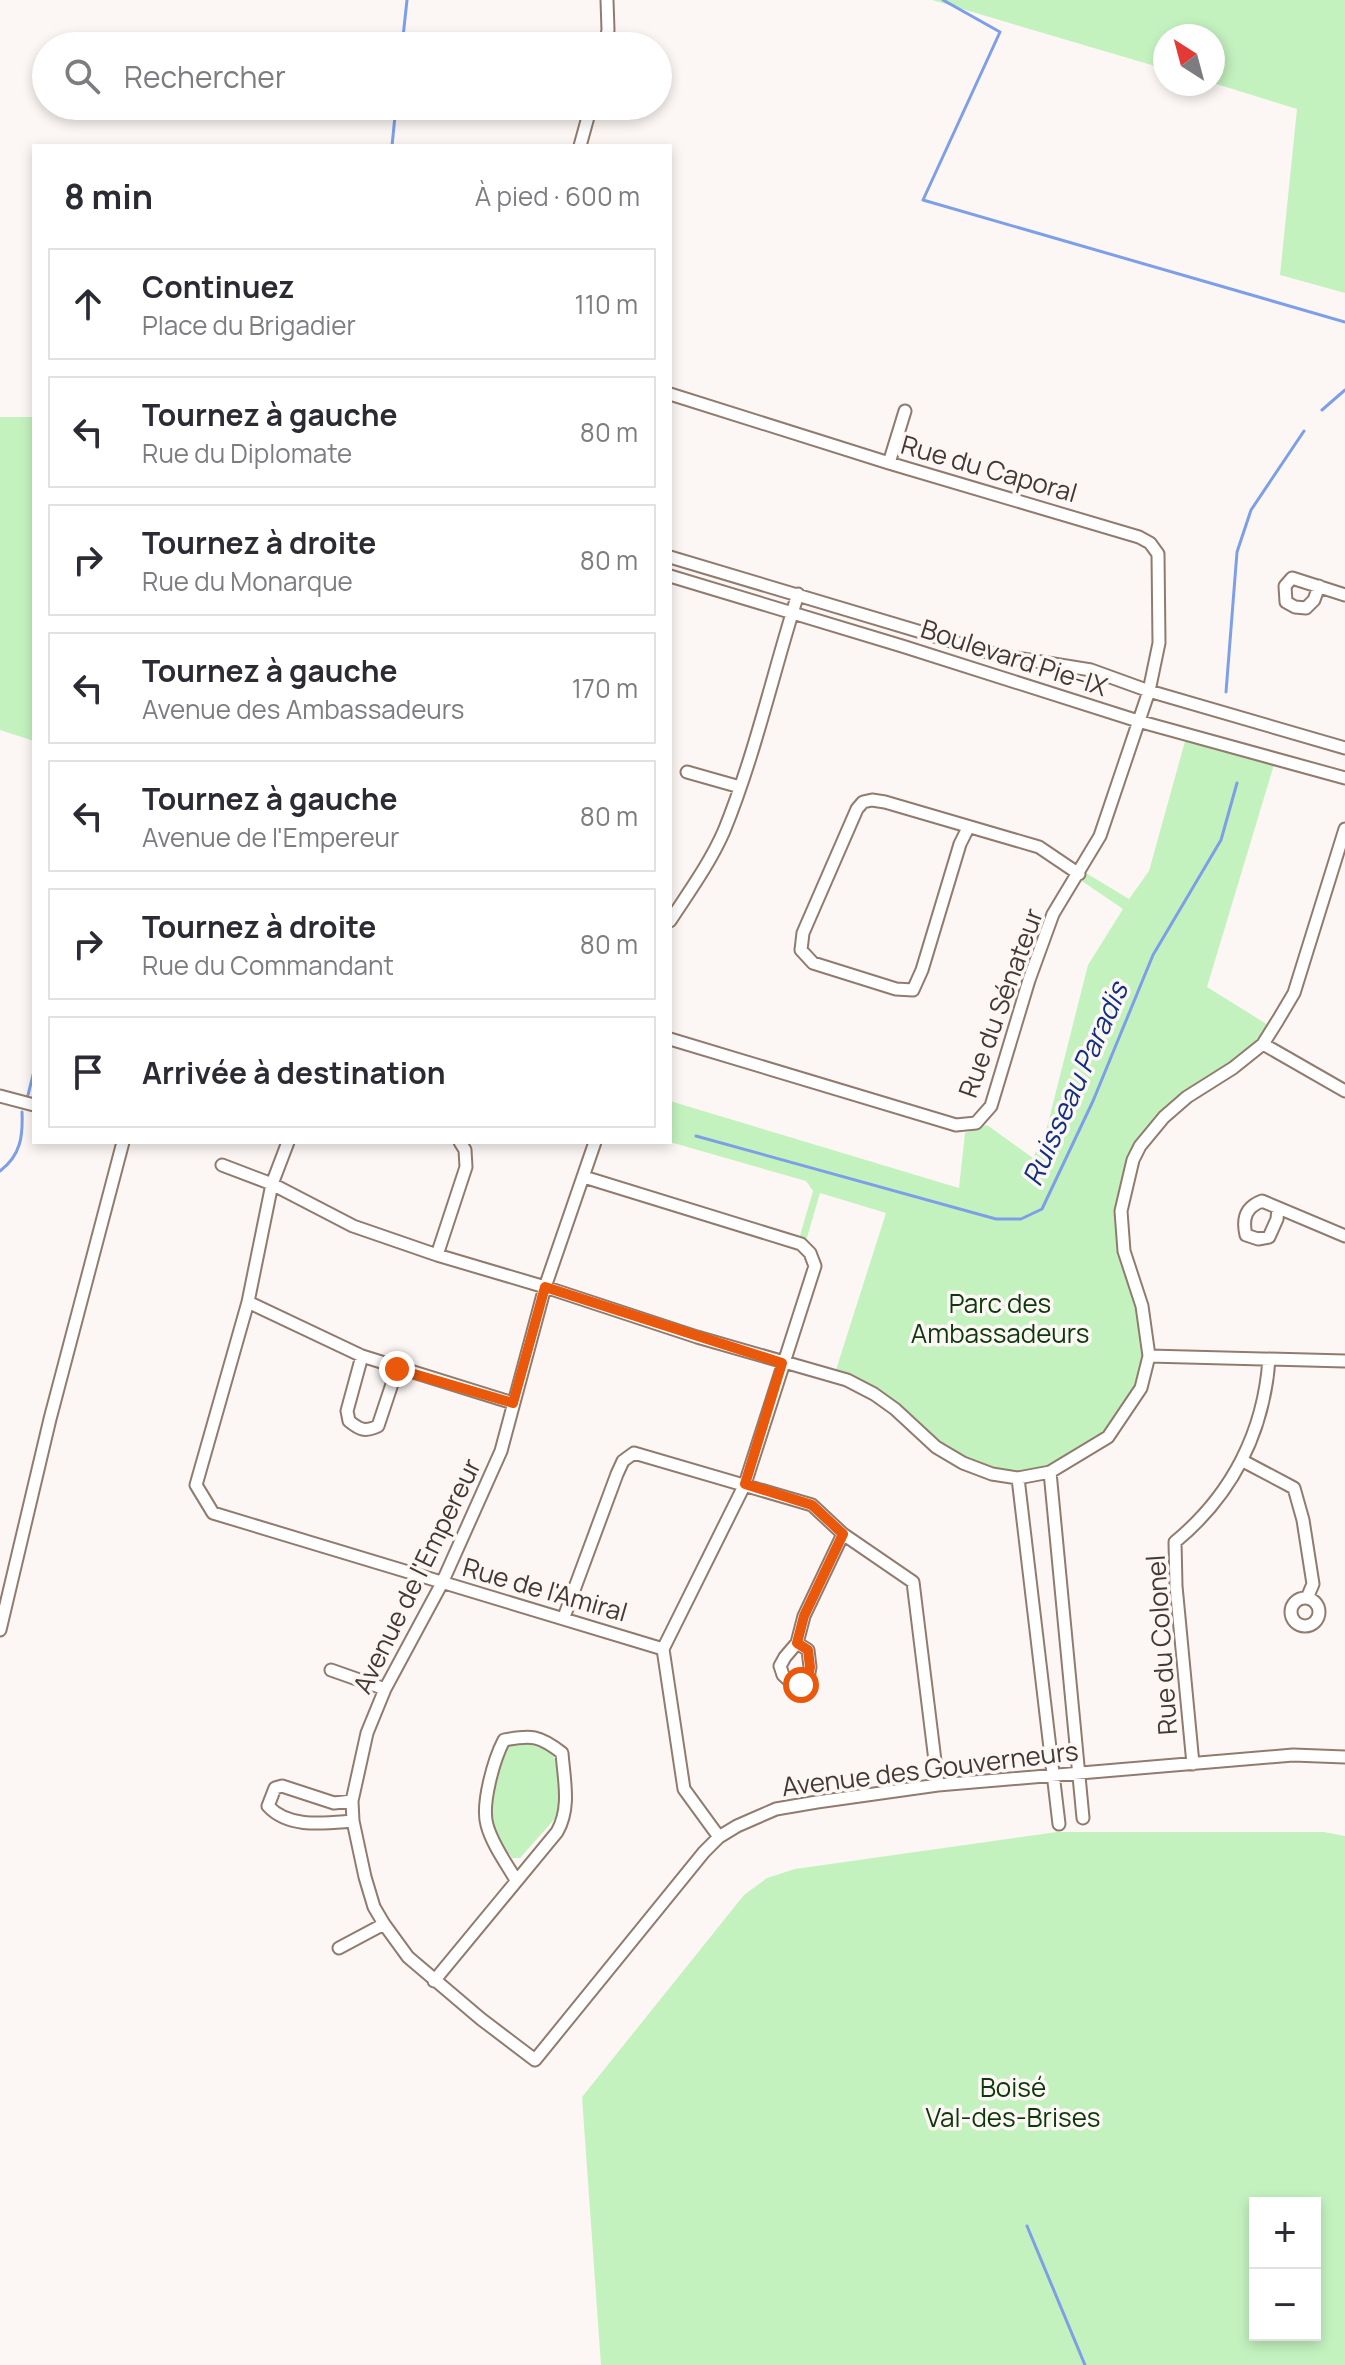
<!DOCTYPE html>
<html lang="fr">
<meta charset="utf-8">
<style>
body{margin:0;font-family:Manrope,sans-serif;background:#f7f7f7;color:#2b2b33}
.controls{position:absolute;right:24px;bottom:24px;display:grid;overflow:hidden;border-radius:0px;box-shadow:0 4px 12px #0003}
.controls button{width:72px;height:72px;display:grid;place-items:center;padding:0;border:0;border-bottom:2px solid #e1e1e2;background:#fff;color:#2b2b33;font:40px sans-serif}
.compass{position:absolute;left:1153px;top:24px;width:72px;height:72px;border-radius:50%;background:#fff;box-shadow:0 4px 12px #0003;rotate:324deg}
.stop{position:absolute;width:24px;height:24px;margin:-18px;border:6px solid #ea580c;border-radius:50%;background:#fff}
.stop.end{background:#ea580c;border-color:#fff;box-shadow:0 2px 8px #0008}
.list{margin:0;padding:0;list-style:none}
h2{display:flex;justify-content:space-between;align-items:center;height:104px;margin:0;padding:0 32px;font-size:34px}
h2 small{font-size:26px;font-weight:400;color:#7c7c81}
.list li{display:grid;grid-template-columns:52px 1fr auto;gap:24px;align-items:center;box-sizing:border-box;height:112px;margin:0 16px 16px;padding:0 16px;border:2px solid #e1e1e2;border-radius:0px}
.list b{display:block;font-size:30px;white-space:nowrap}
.list p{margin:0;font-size:26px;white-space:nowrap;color:#7c7c81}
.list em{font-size:26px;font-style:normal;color:#7c7c81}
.icon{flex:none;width:44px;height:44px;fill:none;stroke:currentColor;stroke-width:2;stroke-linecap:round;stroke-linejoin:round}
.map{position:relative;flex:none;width:1345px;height:2365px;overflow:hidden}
.search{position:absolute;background:#fff;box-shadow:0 4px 12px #0003;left:32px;top:32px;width:640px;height:88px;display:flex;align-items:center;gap:20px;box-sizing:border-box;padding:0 28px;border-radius:44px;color:#7c7c81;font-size:30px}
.panel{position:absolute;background:#fff;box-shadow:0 4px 12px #0003;left:32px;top:144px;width:640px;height:1000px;border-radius:0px}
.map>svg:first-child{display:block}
.green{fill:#c4f2bf;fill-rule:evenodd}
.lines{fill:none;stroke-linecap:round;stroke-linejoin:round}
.stream{stroke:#7d9fe7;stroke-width:3}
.minor-casing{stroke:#917b6e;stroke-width:15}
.minor{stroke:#fff;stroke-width:11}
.route{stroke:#ea580c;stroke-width:10}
.labels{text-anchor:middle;stroke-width:7;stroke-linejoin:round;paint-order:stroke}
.street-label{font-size:26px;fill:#433933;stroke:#fcf7f4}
.park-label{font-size:26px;fill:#0d380b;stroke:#fcf7f4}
.water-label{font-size:28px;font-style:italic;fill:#123081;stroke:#fcf7f4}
</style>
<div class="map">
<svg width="1345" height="2365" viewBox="0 0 1345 2365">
<rect width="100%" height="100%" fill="#fcf7f4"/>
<!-- green -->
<path class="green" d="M 932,0 L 1345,0 L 1345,293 L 1280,275 L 1297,109 L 1213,83 L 1213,36 L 1165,36 L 1165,69 Z
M 0,417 L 34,417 L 34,741 L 0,730 Z
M 1187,734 L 1276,758 L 1207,987 L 1273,1028 L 1263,1044 L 1187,1097 L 1140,1146 L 1121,1211 L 1149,1341 L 1141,1388 L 1108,1437 L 1050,1472 L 1018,1478 L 963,1463 L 895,1410 L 834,1376 L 886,1213 L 820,1193 L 806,1241 L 799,1239 L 813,1191 L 806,1181 L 670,1142 L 670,1101 L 959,1188 L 965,1133 L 987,1125 L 1033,1158 L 1047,1127 L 1088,965 L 1123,909 L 1076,877 L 1081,870 L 1129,899 L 1149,871 Z
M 517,1740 L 549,1751 L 556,1760 L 560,1813 L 520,1858 L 512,1858 C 507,1850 499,1840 495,1830 C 486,1804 496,1766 509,1743 Z
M 1057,1832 L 1324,1832 L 1345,1836 L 1345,2365 L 601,2365 L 582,2097 L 744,1895 L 767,1878 L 795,1869 ZM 1255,2203 L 1315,2203 L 1315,2335 L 1255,2335 Z"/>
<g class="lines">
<!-- stream -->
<path class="stream" d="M 943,0 L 1000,32 L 923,200 L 1345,322
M 402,46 L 407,0
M 392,146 L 396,106
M 1322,410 L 1345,390
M 1226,692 L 1237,552 L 1251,510 L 1304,431
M 28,1095 L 34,1071
M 696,1136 L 996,1219 L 1021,1219 L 1042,1209 L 1093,1101 L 1153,955 L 1221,840 L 1237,783
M 0,1171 C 21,1155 23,1136 22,1112
M 1027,2226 L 1085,2365"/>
<defs>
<path id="minor" d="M 605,46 L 608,30 L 607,0
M 580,146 L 591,106
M 670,394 L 889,463 L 1139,537 L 1150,543 L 1158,554 L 1159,643 L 1149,691 L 1100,836 L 1053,914 L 1029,980 L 991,1106 L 976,1123 L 956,1125 L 670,1039
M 889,463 L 905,411
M 670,557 L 998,655 L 1091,670 L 1149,691 L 1345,748
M 670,576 L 902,646 L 1138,721 L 1345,778
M 1319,586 L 1314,600 L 1306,608 L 1295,607 L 1286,602 L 1285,586 L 1292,578 L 1345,595
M 687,772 L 740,787
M 968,828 L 960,844 L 922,970 L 913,990 L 896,989 L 813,963 L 801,950 L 803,933 L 857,809 L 863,802 L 872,800 L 885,802 L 1039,847 L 1079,874
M 670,921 C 689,892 710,863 724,831 C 755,755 773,673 798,594
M 1263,1044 L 1345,1091
M 0,1096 L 34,1105
M 288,1142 L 272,1184 L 248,1302 L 196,1485 L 213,1513 L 663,1649
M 595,1142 L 545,1287 L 501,1451 L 442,1583 L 385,1689 L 367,1733 L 352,1801 L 353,1821 L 365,1877 L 374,1907 L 384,1924 L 408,1957 L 481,2019 L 535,2060 L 704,1852 L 719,1837 L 737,1826 L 776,1809 L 817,1802 L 938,1785 L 1293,1755 L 1345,1757
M 222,1165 L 272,1184 L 353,1226 L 437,1255 L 545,1287 L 697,1337 L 847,1380 L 874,1394 L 895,1409 L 936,1447 L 963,1463 L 992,1474 L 1018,1478 L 1050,1472 L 1108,1437 L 1141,1388 L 1149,1356 L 1142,1306 L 1124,1251 L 1121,1211 L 1133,1160 L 1140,1146 L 1164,1117 L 1187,1097 L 1233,1068 L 1263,1044 L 1278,1020 L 1294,993 L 1345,829
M 584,1177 L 801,1244 L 810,1253 L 815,1266 L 745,1484 L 663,1649 L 684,1789 L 719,1837
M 1278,1208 L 1277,1219 L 1269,1237 L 1258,1239 L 1246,1235 C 1242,1218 1246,1207 1262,1201 L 1345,1236
M 437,1255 L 466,1167 L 465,1150 L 460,1142
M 248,1302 L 362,1356 L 513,1403
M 362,1356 L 347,1411 L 349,1421 C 360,1430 365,1432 378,1426 L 397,1369
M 1149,1356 L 1345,1361
M 1243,1461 L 1294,1488 L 1303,1520 L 1313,1584 L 1307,1598
M 1050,1472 L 1083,1818
M 1018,1478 L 1059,1824
M1291 1612a14 14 0 1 1 28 0a14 14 0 1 1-28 0Z
M 564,1617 L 617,1474 L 623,1461 L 634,1453 L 812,1505 L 843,1534 L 913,1582 L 938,1785
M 0,1630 L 50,1419 L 123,1142
M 797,1643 L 808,1650 L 810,1667 L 808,1679 L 801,1685 L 794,1685 L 783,1675 L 780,1666 L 785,1657 L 797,1643 L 804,1616 L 843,1534
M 331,1670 L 385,1689
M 1193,1764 L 1176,1586 L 1175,1542 C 1232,1495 1264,1432 1269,1359
M 352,1801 L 334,1803 L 282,1786 L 275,1788 L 268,1806 C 289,1829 326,1823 353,1821
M 339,1948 L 384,1924
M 434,1981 L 557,1832 C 571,1808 564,1780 562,1753 C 539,1735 531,1735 504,1740 C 494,1759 481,1804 487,1825 C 492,1844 506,1863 516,1880"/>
</defs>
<!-- minor casing -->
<use href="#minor" class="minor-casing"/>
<!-- minor -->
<use href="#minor" class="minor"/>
</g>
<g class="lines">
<!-- route -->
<path class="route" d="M 397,1369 L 513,1403 L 545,1287 L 782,1363 L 745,1484 L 812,1505 L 843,1534 L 804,1616 L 797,1643 L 808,1650 L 810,1667 L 808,1679 L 801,1685"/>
</g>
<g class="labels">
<!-- street labels -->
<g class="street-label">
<text transform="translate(989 469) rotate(16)" y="9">Rue du Caporal</text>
<text transform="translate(1014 658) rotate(18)" y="9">Boulevard Pie-IX</text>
<text transform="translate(1001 1003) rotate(-70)" y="9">Rue du Sénateur</text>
<text transform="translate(417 1576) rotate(-64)" y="9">Avenue de l'Empereur</text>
<text transform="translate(545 1590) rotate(16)" y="9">Rue de l'Amiral</text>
<text transform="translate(1162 1645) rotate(-94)" y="9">Rue du Colonel</text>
<text transform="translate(930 1769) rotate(-7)" y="9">Avenue des Gouverneurs</text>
</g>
<!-- park labels -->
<g class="park-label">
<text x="1000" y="1313">Parc des<tspan x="1000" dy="30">Ambassadeurs</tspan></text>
<text x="1013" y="2097">Boisé<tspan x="1013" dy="30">Val-des-Brises</tspan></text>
</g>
<!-- water labels -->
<g class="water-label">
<text transform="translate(1075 1084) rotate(-66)" y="10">Ruisseau Paradis</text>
</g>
</g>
</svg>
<div class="controls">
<button>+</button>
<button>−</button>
</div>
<svg class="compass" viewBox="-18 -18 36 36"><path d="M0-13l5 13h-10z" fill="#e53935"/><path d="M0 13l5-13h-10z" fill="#7c7c81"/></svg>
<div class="stop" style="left:801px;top:1685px"></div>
<div class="stop end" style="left:397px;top:1369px"></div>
<div class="search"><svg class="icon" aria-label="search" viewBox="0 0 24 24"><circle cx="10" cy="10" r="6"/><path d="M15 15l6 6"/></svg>Rechercher</div>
<section class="panel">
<h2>8 min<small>À pied · 600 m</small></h2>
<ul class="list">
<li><svg class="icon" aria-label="ahead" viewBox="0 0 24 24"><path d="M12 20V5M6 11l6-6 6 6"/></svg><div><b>Continuez</b><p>Place du Brigadier</p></div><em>110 m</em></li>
<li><svg class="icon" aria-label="left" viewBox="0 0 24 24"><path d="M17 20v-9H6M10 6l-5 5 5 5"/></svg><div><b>Tournez à gauche</b><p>Rue du Diplomate</p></div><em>80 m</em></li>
<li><svg class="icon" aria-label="right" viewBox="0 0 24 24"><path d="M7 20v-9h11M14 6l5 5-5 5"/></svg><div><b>Tournez à droite</b><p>Rue du Monarque</p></div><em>80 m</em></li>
<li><svg class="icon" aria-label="left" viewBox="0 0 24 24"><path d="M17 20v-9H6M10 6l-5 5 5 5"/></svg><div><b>Tournez à gauche</b><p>Avenue des Ambassadeurs</p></div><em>170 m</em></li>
<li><svg class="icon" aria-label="left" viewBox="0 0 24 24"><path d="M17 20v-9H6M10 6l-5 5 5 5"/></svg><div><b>Tournez à gauche</b><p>Avenue de l'Empereur</p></div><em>80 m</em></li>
<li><svg class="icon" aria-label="right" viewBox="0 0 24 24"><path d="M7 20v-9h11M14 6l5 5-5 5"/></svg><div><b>Tournez à droite</b><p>Rue du Commandant</p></div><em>80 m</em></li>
<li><svg class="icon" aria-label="arrive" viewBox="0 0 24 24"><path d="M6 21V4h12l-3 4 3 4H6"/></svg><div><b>Arrivée à destination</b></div></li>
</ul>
</section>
</div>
